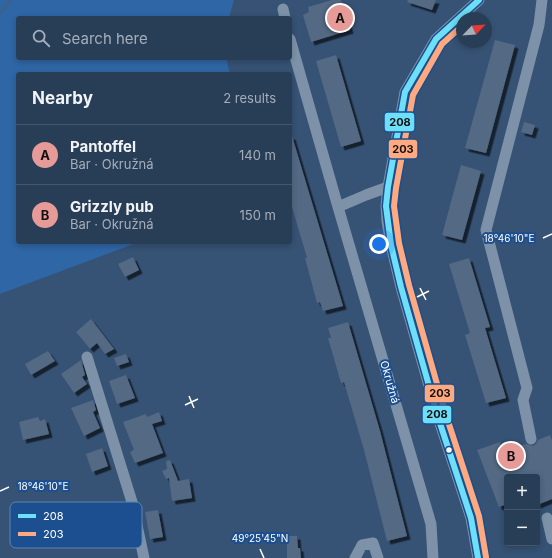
<!DOCTYPE html>
<meta charset="utf-8">
<style>
body{margin:0;font-family:Inter,sans-serif;background:#344961;color:#f1f3f6}
.controls{position:absolute;right:12px;bottom:12px;display:grid;overflow:hidden;border-radius:4px;box-shadow:0 2px 6px #0003}
.controls button{width:36px;height:36px;display:grid;place-items:center;padding:0;border:0;border-bottom:1px solid #44576d;background:#283e57;color:#f1f3f6;font:20px sans-serif}
.compass{position:absolute;left:456px;top:12px;width:36px;height:36px;border-radius:50%;background:#283e57;box-shadow:0 2px 6px #0003;rotate:65deg}
.you{position:absolute;left:379px;top:244px;width:14px;height:14px;margin:-10px;border:3px solid #fff;border-radius:50%;background:#1a73e8;box-shadow:0 0 0 6px #1a73e833}
.badge{display:grid;place-items:center;width:26px;height:26px;border-radius:50%;background:#e69b98;color:#111;font-size:13px;font-weight:700}
.pin{position:absolute;translate:-50% -50%;border:2px solid #fff;box-shadow:0 1px 4px #0006}
.list{margin:0;padding:0;list-style:none}
h2{display:flex;justify-content:space-between;align-items:center;height:52px;margin:0;padding:0 16px;font-size:17px}
h2 small{font-size:13px;font-weight:400;color:#a5aeba}
.list li{display:grid;grid-template-columns:26px 1fr auto;gap:12px;align-items:center;box-sizing:border-box;height:60px;padding:0 16px;border-top:1px solid #44576d}
.list b{display:block;font-size:15px;white-space:nowrap}
.list p{margin:0;font-size:13px;white-space:nowrap;color:#a5aeba}
.list em{font-size:13px;font-style:normal;color:#a5aeba}
.icon{flex:none;width:22px;height:22px;fill:none;stroke:currentColor;stroke-width:2;stroke-linecap:round;stroke-linejoin:round}
.map{position:relative;flex:none;width:552px;height:558px;overflow:hidden}
.search{position:absolute;background:#283e57;box-shadow:0 2px 6px #0003;left:16px;top:16px;width:276px;height:44px;display:flex;align-items:center;gap:10px;box-sizing:border-box;padding:0 14px;border-radius:4px;color:#a5aeba;font-size:15px}
.panel{position:absolute;background:#283e57;box-shadow:0 2px 6px #0003;left:16px;top:72px;width:276px;height:172px;border-radius:4px}
.map>svg:first-child{display:block}
.green{fill:#2f66a5}
.lines{fill:none;stroke-linecap:round;stroke-linejoin:round}
.stream{stroke:#3b618d;stroke-width:3.5}
.building{fill:#526984;filter:url(#shadow)}
.street{stroke:#7d92a8;stroke-width:11}
.bus-1-casing{stroke:#1b4f8f;stroke-width:9}
.bus-2-casing{stroke:#1b4f8f;stroke-width:9}
.bus-1{stroke:#6ddff8;stroke-width:6}
.bus-2{stroke:#ffa980;stroke-width:6}
.ticks{fill:none;stroke:#fff;stroke-width:1.5}
.bus-dot{fill:#fff;stroke:#1b4f8f;stroke-width:1.5}
.labels{text-anchor:middle;stroke-width:4;stroke-linejoin:round;paint-order:stroke}
.street-label{font-size:11px;fill:#fff;stroke:#1b4f8f}
.key{fill:#1b4f8f;stroke:#5f84b1;stroke-width:1}
.key-label{font-size:11px;fill:#fff}
.ticks-label{font-size:10px;text-anchor:middle;fill:#fff;stroke:#1b4f8f;stroke-width:4;stroke-linejoin:round;paint-order:stroke}
.line-badge{stroke:#1b4f8f;stroke-width:1.5}
.pale-badge-label{font-size:11px;text-anchor:middle;font-weight:bold;fill:#111}
</style>
<div class="map">
<svg width="552" height="558" viewBox="0 0 552 558">
<defs>
<filter id="shadow"><feDropShadow dx="3.5" dy="3.5" stdDeviation="0" flood-color="#0009"/></filter>
</defs>
<rect width="100%" height="100%" fill="#365274"/>
<!-- green -->
<path class="green" d="M 0,0 L 234,0 L 229,18 L 18,18 L 18,58 L 226,58 L 230,74 L 18,74 L 18,242 L 139,242 L 0,294 Z"/>
<g class="lines">
<!-- stream -->
<path class="stream" d="M 0,13 L 11,0"/>
</g>
<!-- building -->
<path class="building" d="M 332,0 L 341,0 L 350,30 L 311,42 L 303,15 L 309,12 L 308,7 Z
M 408,0 L 436,0 L 432,10 L 407,2 Z
M 495,40 L 515,45 L 486,153 L 465,148 Z
M 336,55 L 361,141 L 341,147 L 316,61 Z
M 524,122 L 535,125 L 532,135 L 521,132 Z
M 290,136 L 292,136 L 343,306 L 323,311 L 320,302 L 317,303 L 305,258 L 307,258 L 290,200 Z
M 461,165 L 481,171 L 462,240 L 442,235 Z
M 133,257 L 139,270 L 125,277 L 118,264 Z
M 469,258 L 490,327 L 485,328 L 506,398 L 486,403 L 465,335 L 470,333 L 449,264 Z
M 91,319 L 114,349 L 105,354 L 97,343 L 90,349 L 76,332 Z
M 348,322 L 380,431 L 407,536 L 387,541 L 364,450 L 344,382 L 341,383 L 328,338 L 331,338 L 328,328 Z
M 48,351 L 55,361 L 31,375 L 25,364 Z
M 126,354 L 129,362 L 117,366 L 114,358 Z
M 81,360 L 85,375 L 82,377 L 87,384 L 74,393 L 61,374 Z
M 126,375 L 135,398 L 117,404 L 109,381 Z
M 93,400 L 96,410 L 93,412 L 100,428 L 84,436 L 71,408 Z
M 159,412 L 162,421 L 152,424 L 163,453 L 135,463 L 130,452 L 134,450 L 123,422 L 146,414 L 147,417 Z
M 38,417 L 40,421 L 45,419 L 49,434 L 23,440 L 19,422 Z
M 550,435 L 552,440 L 552,499 L 537,505 L 537,477 L 507,477 L 507,504 L 499,507 L 477,450 L 500,442 L 503,452 L 522,445 L 527,444 L 533,446 L 536,444 L 538,440 Z
M 102,448 L 108,466 L 92,472 L 86,454 Z
M 170,460 L 178,481 L 189,479 L 192,498 L 172,501 L 169,478 L 166,479 L 162,471 L 167,469 L 166,461 Z
M 158,510 L 163,537 L 150,539 L 145,512 Z
M 287,536 L 297,536 L 298,548 L 300,548 L 301,558 L 287,558 Z"/>
<g class="lines">
<!-- street -->
<path class="street" d="M 283,9 L 285,18
M 290,39 L 338,207 L 366,195 L 388,187
M 338,207 L 431,524 L 433,558
M 87,357 L 132,502 L 144,558
M 531,439 L 523,400 L 527,388 L 486,230 L 539,25 L 542,0
M 547,518 L 552,539
M 355,558 L 362,545 L 373,543 L 378,558
M 478,558 L 471,518 L 437,414 L 401,287 L 391,245 L 387,221 L 386,206 L 388,187 L 405,92 L 436,39 L 479,0"/>
<defs>
<path id="bus-1" d="M 478,558 L 471,518 L 437,414 L 401,287 L 391,245 L 386,206 L 388,187 L 405,92 L 436,39 L 479,0"/>
<path id="bus-2" d="M 462,26 L 442,44 L 413,95 L 396,188 L 394,206 L 399,243 L 409,285 L 445,412 L 479,516 L 486,557"/>
</defs>
<!-- bus-1 casing -->
<use href="#bus-1" class="bus-1-casing"/>
<!-- bus-2 casing -->
<use href="#bus-2" class="bus-2-casing"/>
<!-- bus-1 -->
<use href="#bus-1" class="bus-1"/>
<!-- bus-2 -->
<use href="#bus-2" class="bus-2"/>
</g>
<!-- ticks -->
<path class="ticks" d="M 543,238 L 552,234M 420,288 L 426,300M 417,297 L 429,291M 189,396 L 194,408M 185,405 L 198,399M 0,491 L 9,487M 260,549 L 264,558"/>
<!-- markers -->
<circle class="bus-dot" cx="449" cy="450" r="3.5"/>
<g class="labels">
<!-- street labels -->
<g class="street-label">
<text transform="translate(390 382) rotate(74)" y="4">Okružná</text>
</g>
</g>
<!-- legend -->
<rect x="10" y="502" width="132" height="46" rx="6" class="key"/>
<rect x="18" y="514" width="18" height="4" fill="#6ddff8"/>
<rect x="18" y="532" width="18" height="4" fill="#ffa980"/>
<g class="key-label">
<text x="43" y="520">208</text>
<text x="43" y="538">203</text>
</g>
<g class="ticks-label">
<text x="509" y="242">18°46'10"E</text>
<text x="43" y="490">18°46'10"E</text>
<text x="260" y="542">49°25'45"N</text>
</g>
<g class="line-badge">
<rect x="384" y="112" width="31" height="20" rx="4" fill="#6ddff8"/>
<rect x="388" y="139" width="30" height="20" rx="4" fill="#ffa980"/>
<rect x="424" y="384" width="31" height="19" rx="4" fill="#ffa980"/>
<rect x="422" y="405" width="30" height="19" rx="4" fill="#6ddff8"/>
</g>
<g class="pale-badge-label">
<text x="400" y="126">208</text>
<text x="403" y="153">203</text>
<text x="440" y="397">203</text>
<text x="437" y="418">208</text>
</g>
</svg>
<div class="controls">
<button>+</button>
<button>−</button>
</div>
<svg class="compass" viewBox="-18 -18 36 36"><path d="M0-13l5 13h-10z" fill="#e53935"/><path d="M0 13l5-13h-10z" fill="#a5aeba"/></svg>
<div class="you"></div>
<div class="pin badge" style="left:340px;top:18px">A</div>
<div class="pin badge" style="left:511px;top:456px">B</div>
<div class="search"><svg class="icon" aria-label="search" viewBox="0 0 24 24"><circle cx="10" cy="10" r="6"/><path d="M15 15l6 6"/></svg>Search here</div>
<section class="panel">
<h2>Nearby<small>2 results</small></h2>
<ul class="list">
<li><span class="badge">A</span><div><b>Pantoffel</b><p>Bar · Okružná</p></div><em>140 m</em></li>
<li><span class="badge">B</span><div><b>Grizzly pub</b><p>Bar · Okružná</p></div><em>150 m</em></li>
</ul>
</section>
</div>
